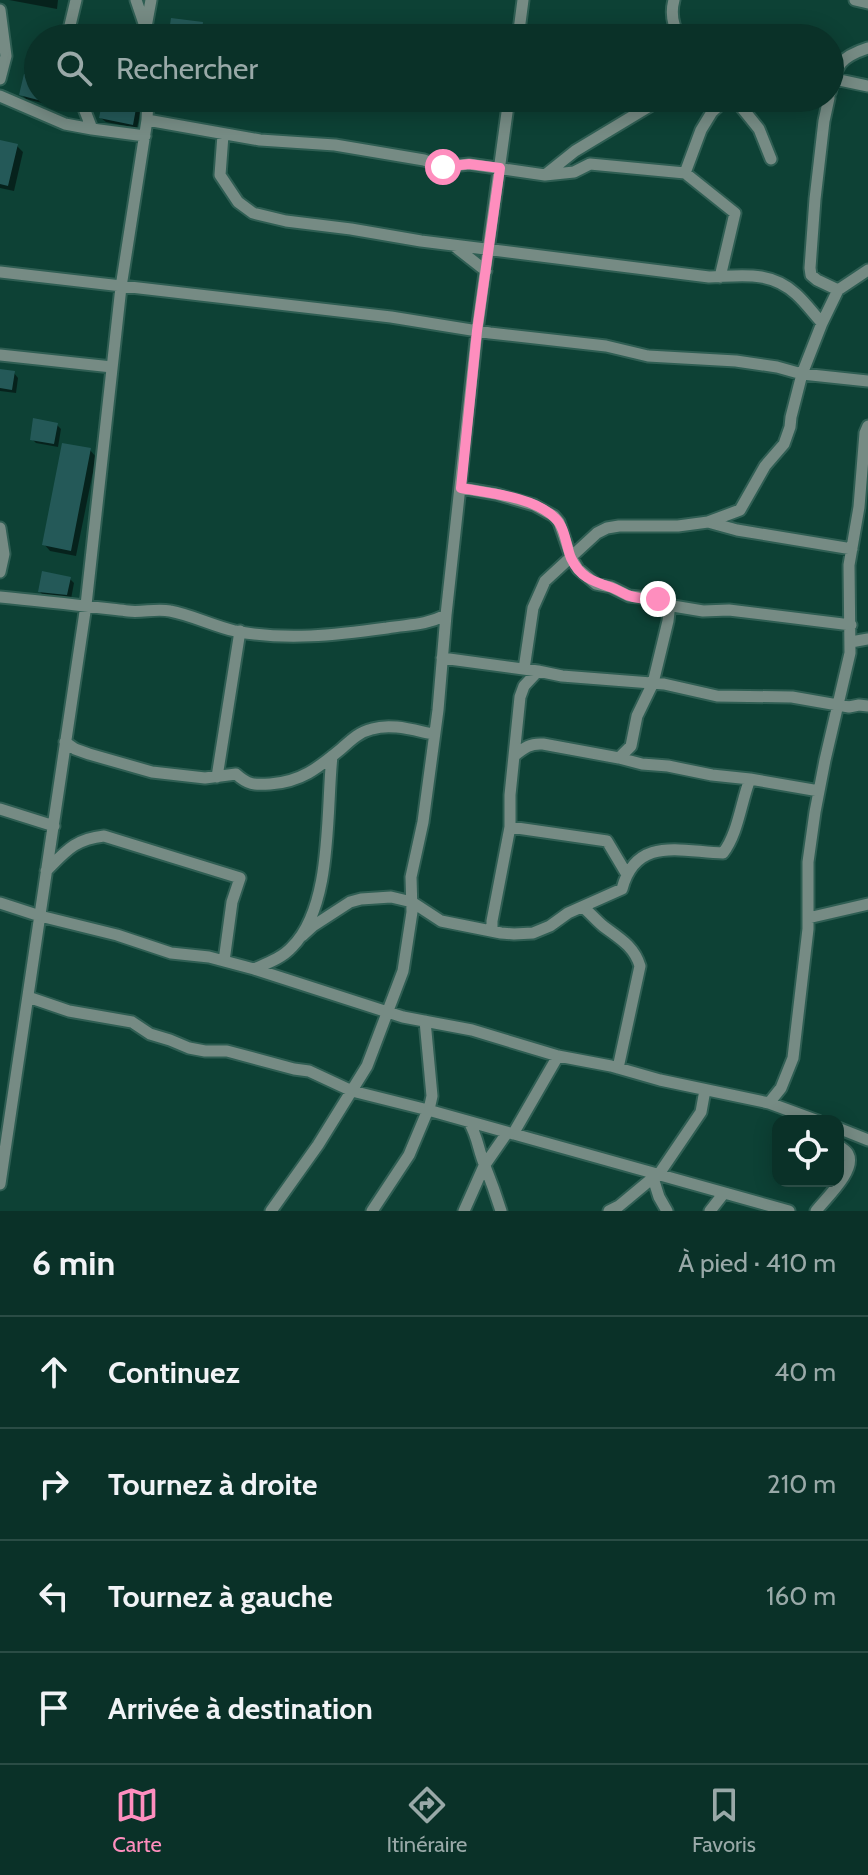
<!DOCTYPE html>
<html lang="fr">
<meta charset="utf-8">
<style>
body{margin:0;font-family:Cabin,sans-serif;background:#183d34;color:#f1f3f6}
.controls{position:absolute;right:24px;bottom:24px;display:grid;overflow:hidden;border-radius:16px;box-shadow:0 4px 20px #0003}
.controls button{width:72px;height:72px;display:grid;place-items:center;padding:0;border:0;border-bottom:2px solid #2a4c45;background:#0a3128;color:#f1f3f6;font:40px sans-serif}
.stop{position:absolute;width:24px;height:24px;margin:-18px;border:6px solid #fe8ebe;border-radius:50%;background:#fff}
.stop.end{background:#fe8ebe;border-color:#fff;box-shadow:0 2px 8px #0008}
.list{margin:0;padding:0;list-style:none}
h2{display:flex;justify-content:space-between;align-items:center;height:104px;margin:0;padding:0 32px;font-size:34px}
h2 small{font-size:26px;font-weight:400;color:#99a9a8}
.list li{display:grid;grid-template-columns:52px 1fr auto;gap:24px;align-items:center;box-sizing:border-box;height:112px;padding:0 32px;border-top:2px solid #2a4c45}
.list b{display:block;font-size:30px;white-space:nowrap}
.list em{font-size:26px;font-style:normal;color:#99a9a8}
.icon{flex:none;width:44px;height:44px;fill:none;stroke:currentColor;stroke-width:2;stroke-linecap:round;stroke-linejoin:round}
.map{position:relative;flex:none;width:868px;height:1211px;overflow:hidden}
.search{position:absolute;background:#0a3128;box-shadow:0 4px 20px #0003;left:24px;right:24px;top:24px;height:88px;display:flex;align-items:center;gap:20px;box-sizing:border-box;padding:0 28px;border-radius:44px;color:#99a9a8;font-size:30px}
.sheet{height:552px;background:#0a3128}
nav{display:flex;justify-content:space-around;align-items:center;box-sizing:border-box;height:112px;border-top:2px solid #2a4c45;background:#0a3128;font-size:22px;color:#99a9a8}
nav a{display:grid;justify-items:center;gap:4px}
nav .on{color:#fe8ebe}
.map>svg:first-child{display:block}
.shadow{fill:#0007}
.building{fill:#245958}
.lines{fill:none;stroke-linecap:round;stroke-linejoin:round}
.minor-casing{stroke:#2f5e53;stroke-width:15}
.minor{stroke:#768b84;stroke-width:11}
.route{stroke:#fe8ebe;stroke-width:10}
</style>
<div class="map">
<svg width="868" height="1211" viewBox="0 0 868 1211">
<rect width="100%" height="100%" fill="#0d4135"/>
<!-- shadow -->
<path class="shadow" d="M 9,0 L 58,0 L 57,9 Z
M 202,24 L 206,28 L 205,38 L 170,38 Z
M 38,79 L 38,98 L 55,98 L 54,106 L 26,99 L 21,94 Z
M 136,105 L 141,109 L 137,128 L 106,122 L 101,118 Z
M 0,142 L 17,146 L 23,152 L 14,191 L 0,188 Z
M 0,371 L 14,373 L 18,378 L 16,393 L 0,391 Z
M 57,425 L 61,429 L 58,447 L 36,443 L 32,439 Z
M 90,450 L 96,457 L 76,556 L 50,551 L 44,544 Z
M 70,579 L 74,583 L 71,599 L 44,596 L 40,592 Z"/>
<!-- building -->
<path class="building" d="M 171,18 L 203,22 L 201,38 L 168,38 Z
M 24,74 L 38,77 L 38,100 L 19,95 Z
M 103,98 L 137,103 L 133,125 L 99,118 Z
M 0,140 L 18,144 L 8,186 L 0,184 Z
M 0,369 L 15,371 L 12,390 L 0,388 Z
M 33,418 L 58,423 L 54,444 L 30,440 Z
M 62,443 L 91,448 L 71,551 L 42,545 Z
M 42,571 L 71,577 L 67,595 L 38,592 Z"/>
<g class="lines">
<defs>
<path id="minor" d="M 136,0 L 149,38
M 674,0 C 670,14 673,26 680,38
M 855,0 L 868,3
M 0,10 L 6,56 L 0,79
M 146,27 L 151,0
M 67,38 L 76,0
M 518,38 L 523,0
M 830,78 L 868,86
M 830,93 C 836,65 840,57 868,48
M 0,96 L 65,124 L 92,129 L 145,136
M 80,98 L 92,129
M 734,98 L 759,129 L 771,159
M 829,98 L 824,121 L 815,199 L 810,268 L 811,275 L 817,280 L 838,290
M 147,120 L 260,140 L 335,145 L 424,160 L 443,167 L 469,164 L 545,175 L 574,172 L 590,164 L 685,173 L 701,130 L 712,112 L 727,98
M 223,135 L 220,175 L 238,202 L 253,213 L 286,221 L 351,229 L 421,241 L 709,277 C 741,276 770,270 796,294 C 805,302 813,313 822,323
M 685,173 L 735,213 L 720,277
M 545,175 L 575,151 L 663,98
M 453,245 L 486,271
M 0,272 L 391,317 L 490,333 L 606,346 L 648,356 L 736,361 L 777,367 L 802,374 L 868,381
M 0,355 L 112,367
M 461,488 L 496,494 L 534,505 L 554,516 L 559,522 L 571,557 L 578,569 L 596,584 L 611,587 L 629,596 L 658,599 L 667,605 L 703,611 L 729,610 L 851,625
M 708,522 L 737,530 L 852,549
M 0,528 L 4,554 L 0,572
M 0,597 C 43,601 85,606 128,611 C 142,613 156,608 170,611 C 192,615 213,626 235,631 C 286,641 336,635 387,628 C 411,624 423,626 446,615
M 851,642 L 868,639
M 442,658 L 538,671 L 562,676 L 664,684 L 717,696 L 792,697 L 849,707 L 859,705 L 868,706
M 524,669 L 533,608 L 545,581 L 597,533 L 607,528 L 619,526 L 678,526 L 708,522 L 740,510 L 765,466 L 784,444 L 790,427 L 791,417 L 802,374 L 822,323 L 838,290 L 868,270
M 65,742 L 75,749 L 89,754 L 152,772 L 205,778 L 236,774 C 248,785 254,785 270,784 C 301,782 318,768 341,749 C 351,740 359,732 372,729 C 391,723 413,730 433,734
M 514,756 C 524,748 530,743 543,744 L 619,758 L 642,764 L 668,766 L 712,775 L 750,779 L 819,791
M 619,758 L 631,746 L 637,716 L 653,683 L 668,621 L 669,612 L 667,605
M 217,777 L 240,631
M 0,809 L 54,826
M 510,827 L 607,841 L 626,873
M 46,871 C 66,851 75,839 104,836 L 240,878 L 232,902 L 224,961
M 0,903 L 40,916 L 117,935 L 171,953 L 209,957 L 254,969 L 403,1017 L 472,1030 L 558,1056 L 611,1066 L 660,1080 L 769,1103 L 818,1121
M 583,907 C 590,913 596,920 603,926 C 619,938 634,946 640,966 L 618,1068
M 808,918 L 868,904
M 492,931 L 492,921 L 510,827 L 510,795 L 520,697 L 524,686 L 538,671
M 302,936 L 313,926 L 350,902 L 361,899 L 391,897 L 412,902 L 441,921 L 501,933 L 514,934 L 533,933 L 550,926 L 568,913 L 622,889 C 636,835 682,852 723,853 C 738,834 741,802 750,779
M 254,969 C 268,963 282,958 292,947 C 333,906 326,811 332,756
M 28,997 L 69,1011 L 132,1022 L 150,1034 L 170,1040 L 189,1048 L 205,1051 L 227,1051 L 294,1069 L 309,1071 L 352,1091 L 428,1110 L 789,1211
M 769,1103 L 781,1088 L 793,1058 L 808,929 L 808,862 L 815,812 L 825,760 L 850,653 L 849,565 L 859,507 L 865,433 L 868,426
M 469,1122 C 478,1137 478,1150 485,1166 C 491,1181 496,1195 501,1211
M 838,1128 L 868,1140
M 513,1134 L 558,1056
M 653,1178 L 659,1197 L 667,1211
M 0,1184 L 86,605 L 121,287 L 147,120 L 148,98
M 271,1211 L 318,1145 L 367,1066 L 403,971 L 412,912 L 411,877 L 423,822 L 438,710 L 446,615 L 477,331 L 509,98
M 372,1211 L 409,1155 L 430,1105 L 432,1096 L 425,1021
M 464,1211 L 484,1166 L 507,1133
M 609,1211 L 619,1206 L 661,1171 L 701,1112 L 705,1090
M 710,1211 L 724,1193
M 816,1211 C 825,1199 857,1170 848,1154 C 846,1150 841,1148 838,1145"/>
</defs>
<!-- minor casing -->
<use href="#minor" class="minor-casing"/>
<!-- minor -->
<use href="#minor" class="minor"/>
</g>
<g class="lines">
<!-- route -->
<path class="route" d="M 443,167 L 469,164 L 500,168 L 477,331 L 461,488 C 489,493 534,497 555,518 C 565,527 566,546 571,558 C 580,577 592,581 610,587 C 616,589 621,592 627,595 C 637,599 647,599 658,599"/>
</g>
</svg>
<div class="controls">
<button><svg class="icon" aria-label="locate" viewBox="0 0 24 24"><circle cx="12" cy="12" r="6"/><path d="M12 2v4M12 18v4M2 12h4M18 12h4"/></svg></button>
</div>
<div class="stop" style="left:443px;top:167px"></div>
<div class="stop end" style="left:658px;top:599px"></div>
<div class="search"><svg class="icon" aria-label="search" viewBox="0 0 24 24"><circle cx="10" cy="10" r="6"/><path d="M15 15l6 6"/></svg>Rechercher</div>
</div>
<section class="sheet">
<h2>6 min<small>À pied · 410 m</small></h2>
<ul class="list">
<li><svg class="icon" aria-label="ahead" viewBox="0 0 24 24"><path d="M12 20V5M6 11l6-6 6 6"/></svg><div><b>Continuez</b></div><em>40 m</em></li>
<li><svg class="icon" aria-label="right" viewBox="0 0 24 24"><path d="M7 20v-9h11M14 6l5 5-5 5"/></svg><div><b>Tournez à droite</b></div><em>210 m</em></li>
<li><svg class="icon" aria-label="left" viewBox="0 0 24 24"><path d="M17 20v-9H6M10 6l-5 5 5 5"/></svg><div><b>Tournez à gauche</b></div><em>160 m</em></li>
<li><svg class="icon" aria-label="arrive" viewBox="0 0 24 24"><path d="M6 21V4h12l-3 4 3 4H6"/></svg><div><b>Arrivée à destination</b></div></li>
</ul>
</section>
<nav>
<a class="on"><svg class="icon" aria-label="map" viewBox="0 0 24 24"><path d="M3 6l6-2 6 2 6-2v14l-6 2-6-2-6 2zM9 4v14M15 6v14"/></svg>Carte</a>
<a><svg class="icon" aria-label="directions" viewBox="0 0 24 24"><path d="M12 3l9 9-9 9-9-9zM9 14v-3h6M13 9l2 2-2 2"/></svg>Itinéraire</a>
<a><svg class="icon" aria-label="saved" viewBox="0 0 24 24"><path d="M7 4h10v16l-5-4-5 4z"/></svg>Favoris</a>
</nav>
